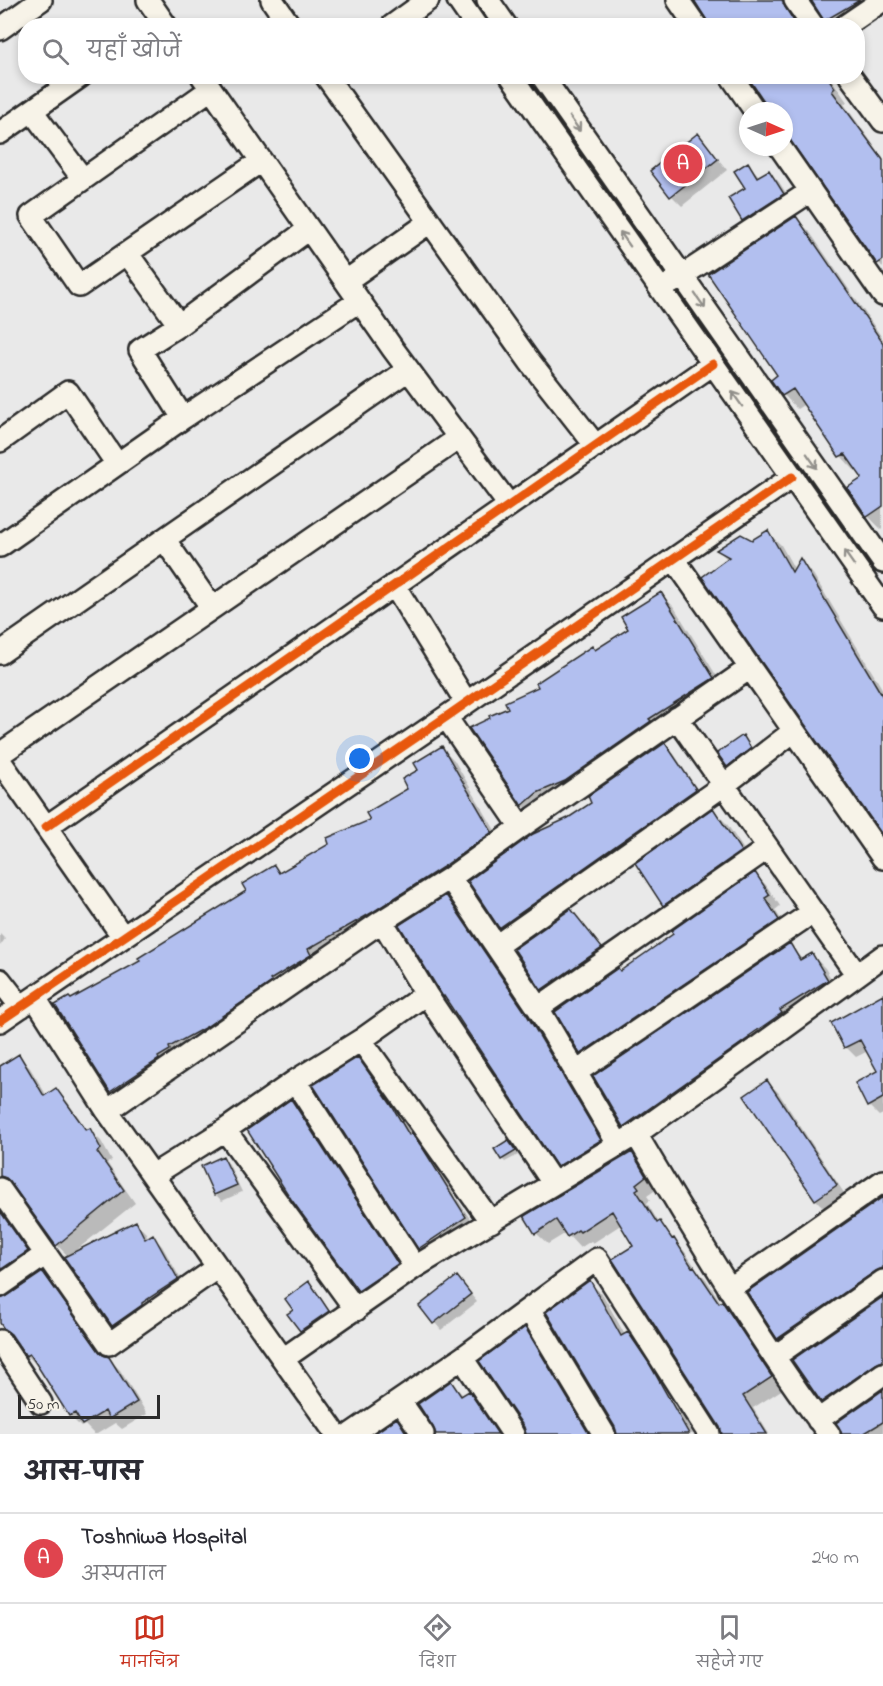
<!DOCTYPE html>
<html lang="hi">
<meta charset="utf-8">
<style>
body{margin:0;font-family:"Indie Flower","Playpen Sans Deva",sans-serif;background:#f7f7f7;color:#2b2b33}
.compass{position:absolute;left:739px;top:102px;width:54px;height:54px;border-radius:50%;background:#fff;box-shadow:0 3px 9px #0003;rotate:93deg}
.scale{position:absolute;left:18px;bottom:15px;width:142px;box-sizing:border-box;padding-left:6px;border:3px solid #2b2b2b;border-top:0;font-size:16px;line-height:21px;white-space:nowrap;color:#2b2b2b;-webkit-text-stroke:4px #f7f3e8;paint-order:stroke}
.you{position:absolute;left:360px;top:759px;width:21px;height:21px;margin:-15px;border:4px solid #fff;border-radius:50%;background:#1a73e8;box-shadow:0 0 0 9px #1a73e833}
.badge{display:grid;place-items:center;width:39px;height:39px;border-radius:50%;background:#c8321e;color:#fff;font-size:20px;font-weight:700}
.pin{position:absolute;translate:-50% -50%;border:3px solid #fff;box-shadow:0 2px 6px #0006}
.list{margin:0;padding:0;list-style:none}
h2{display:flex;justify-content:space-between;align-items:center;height:78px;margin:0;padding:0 24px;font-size:26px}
h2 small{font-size:20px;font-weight:400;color:#7c7c81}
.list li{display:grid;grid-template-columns:39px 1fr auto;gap:18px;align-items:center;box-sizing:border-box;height:90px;padding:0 24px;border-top:2px solid #e1e1e2}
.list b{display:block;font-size:22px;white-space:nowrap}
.list p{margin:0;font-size:20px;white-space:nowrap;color:#7c7c81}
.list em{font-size:20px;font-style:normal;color:#7c7c81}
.icon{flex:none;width:33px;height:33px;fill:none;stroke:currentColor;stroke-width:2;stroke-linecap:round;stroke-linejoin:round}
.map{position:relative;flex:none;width:883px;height:1434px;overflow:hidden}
.search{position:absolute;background:#fff;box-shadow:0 3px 9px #0003;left:18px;right:18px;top:18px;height:66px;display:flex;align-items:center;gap:15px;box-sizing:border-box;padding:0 21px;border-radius:24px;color:#7c7c81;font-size:22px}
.sheet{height:168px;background:#fff}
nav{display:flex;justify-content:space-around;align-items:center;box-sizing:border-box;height:84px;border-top:2px solid #e1e1e2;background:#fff;font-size:16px;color:#7c7c81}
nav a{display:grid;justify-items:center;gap:3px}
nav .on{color:#c8321e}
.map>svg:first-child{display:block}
.shadow{fill:#0003}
.building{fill:#b2bfef;stroke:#2b2b2b;stroke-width:1.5}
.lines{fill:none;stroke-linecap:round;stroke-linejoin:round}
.minor-casing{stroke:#2b2b2b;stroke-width:26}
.minor{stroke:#f7f3e8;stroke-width:21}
.cycleway-casing{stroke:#f7f3e8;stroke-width:13}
.cycleway{stroke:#e8590c;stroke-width:9}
.oneway{stroke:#918f8a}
</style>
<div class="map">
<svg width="883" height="1434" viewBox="0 0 883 1434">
<rect width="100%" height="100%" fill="#e9e9e9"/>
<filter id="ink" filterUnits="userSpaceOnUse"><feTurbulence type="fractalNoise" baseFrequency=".0167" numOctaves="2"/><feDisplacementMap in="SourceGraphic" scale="12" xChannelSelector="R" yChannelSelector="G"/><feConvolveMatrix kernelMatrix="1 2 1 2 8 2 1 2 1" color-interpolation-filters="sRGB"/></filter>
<g filter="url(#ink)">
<!-- shadow -->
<path class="shadow" d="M 811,0 L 883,0 L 852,26 L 831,26 Z
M 746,76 L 829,76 L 847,102 L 844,104 L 883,158 L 883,268 L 796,147 L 784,135 L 784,111 L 769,111 L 767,103 L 749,77 Z
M 698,135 L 708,146 L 727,170 L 682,206 L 672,196 Z
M 748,164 L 760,177 L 769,172 L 779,182 L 793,204 L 753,231 L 743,220 Z
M 796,218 L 809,231 L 883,339 L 882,530 L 868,516 L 849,488 L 864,478 L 857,468 L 854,470 L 841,456 L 805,404 L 797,409 L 784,395 L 773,380 L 779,376 Z
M 767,532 L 781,545 L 795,570 L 800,561 L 813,574 L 883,690 L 883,833 L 728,560 L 718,550 L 752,542 Z
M 661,594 L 674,607 L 726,691 L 537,819 L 524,806 L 471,729 L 510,708 L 630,629 Z
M 742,737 L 757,755 L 735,772 L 728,766 Z
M 665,745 L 674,754 L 704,799 L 510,937 L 500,927 L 470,881 L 593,804 Z
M 442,748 L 454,760 L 503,844 L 123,1103 L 111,1091 L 71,1001 L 142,962 L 248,891 L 274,867 L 281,874 L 373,821 L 409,789 L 420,771 Z
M 713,810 L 727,824 L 754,865 L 678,918 L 664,905 Z
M 755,874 L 766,885 L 780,906 L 775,910 L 789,932 L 592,1064 L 581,1053 L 557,1012 L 675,934 Z
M 446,897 L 459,910 L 540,1029 L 613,1153 L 571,1178 L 558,1166 Z
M 579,919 L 609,957 L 551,998 L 542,989 L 516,950 Z
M 0,934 L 5,939 L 0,946 Z
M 789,945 L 803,960 L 812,955 L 825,968 L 840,994 L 637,1139 L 624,1126 Z
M 883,996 L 883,1114 L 879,1116 L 869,1106 L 879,1072 L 868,1051 L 856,1057 L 846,1047 Z
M 19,1056 L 30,1068 L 47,1096 L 56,1090 L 67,1101 L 88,1131 L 89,1130 L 101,1141 L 112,1161 L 107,1163 L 135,1203 L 74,1252 L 136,1223 L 146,1233 L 148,1238 L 152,1236 L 162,1246 L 187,1290 L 123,1335 L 113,1325 L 69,1257 L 57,1245 L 17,1188 L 12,1187 L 4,1190 L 0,1195 L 0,1067 Z
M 357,1059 L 370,1071 L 404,1120 L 416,1139 L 424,1147 L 477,1230 L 432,1260 L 419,1248 Z
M 767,1082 L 778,1092 L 846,1196 L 826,1210 L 816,1200 L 746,1096 Z
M 291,1101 L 305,1115 L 410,1278 L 373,1304 L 359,1290 Z
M 511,1144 L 518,1155 L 505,1162 L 502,1159 Z
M 631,1153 L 643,1165 L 657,1189 L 647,1196 L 650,1200 L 647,1203 L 659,1223 L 685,1252 L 698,1271 L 706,1279 L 721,1303 L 734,1314 L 783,1389 L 753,1408 L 769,1434 L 726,1434 L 635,1246 L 622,1224 L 593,1243 L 591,1241 L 580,1248 L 566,1233 L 548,1244 L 536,1233 Z
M 223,1158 L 229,1164 L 242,1192 L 222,1201 L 216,1195 L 203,1167 Z
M 883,1198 L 883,1288 L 792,1351 L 779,1338 L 749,1292 Z
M 0,1208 L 38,1263 L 0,1292 Z
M 42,1274 L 54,1285 L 104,1357 L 108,1358 L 120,1370 L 147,1414 L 122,1429 L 115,1423 L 97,1434 L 94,1434 L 85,1425 L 81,1427 L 70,1416 L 40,1366 L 38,1367 L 27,1355 L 16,1339 L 5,1328 L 0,1320 L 0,1300 L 2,1300 Z
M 589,1282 L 603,1295 L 625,1335 L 628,1334 L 641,1347 L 661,1378 L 693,1434 L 618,1434 Z
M 309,1283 L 315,1290 L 335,1318 L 308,1337 L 290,1314 L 295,1310 Z
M 463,1285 L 477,1302 L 441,1330 L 421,1306 Z
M 883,1298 L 883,1381 L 834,1412 L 820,1398 Z
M 525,1329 L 538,1342 L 593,1434 L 527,1434 Z
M 451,1383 L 464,1396 L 468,1393 L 482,1406 L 501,1434 L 437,1434 Z
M 883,1391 L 883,1434 L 850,1434 Z"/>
<!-- building -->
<path class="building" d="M 694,0 L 782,0 L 785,7 L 797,26 L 709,26 L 706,19 Z
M 811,0 L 860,0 L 824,21 Z
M 747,76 L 827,76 L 835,88 L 832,91 L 883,160 L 883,260 L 877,264 L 790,140 L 784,135 L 784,111 L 768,111 L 766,104 Z
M 698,133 L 718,159 L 670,197 L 650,171 Z
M 748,162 L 757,177 L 769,170 L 784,194 L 742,221 L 728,198 L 745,188 L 734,171 Z
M 796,216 L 883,343 L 883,506 L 867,517 L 847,488 L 862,478 L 845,454 L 839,457 L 793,389 L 782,396 L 771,380 L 777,375 L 708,274 Z
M 768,530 L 792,572 L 800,558 L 883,697 L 883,836 L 702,577 L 729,557 L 716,550 L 741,534 L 752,540 Z
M 661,592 L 714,678 L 649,719 L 651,721 L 565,781 L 537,793 L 522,806 L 469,728 L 490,718 L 489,716 L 508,708 L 505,702 L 538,687 L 536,683 L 592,646 L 595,650 L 628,629 L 621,617 Z
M 743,735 L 751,748 L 727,767 L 717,753 Z
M 665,743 L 696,789 L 499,928 L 468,881 L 533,834 L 568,818 L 591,803 L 588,796 Z
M 442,746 L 492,832 L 443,867 L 373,912 L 308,949 L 311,955 L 270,980 L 272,982 L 206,1027 L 169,1047 L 170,1050 L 158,1057 L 159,1059 L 110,1092 L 55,1005 L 69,997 L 71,999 L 140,961 L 138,958 L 246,891 L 242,884 L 274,865 L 279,873 L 329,844 L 327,838 L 370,820 L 366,813 L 407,789 L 402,779 L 418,770 L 414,763 Z
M 713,808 L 741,851 L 663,906 L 635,863 Z
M 755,872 L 770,895 L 765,898 L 779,920 L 580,1054 L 555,1012 L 618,968 L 620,971 L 673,934 L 671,931 Z
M 446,895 L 527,1015 L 601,1140 L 557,1167 L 444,996 L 443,997 L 437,987 L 399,925 Z
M 571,909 L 602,948 L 541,990 L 514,949 Z
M 790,943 L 800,960 L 812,953 L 828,980 L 780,1010 L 782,1013 L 749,1036 L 750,1037 L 623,1127 L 593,1076 Z
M 883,994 L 883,1098 L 867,1107 L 855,1083 L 877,1071 L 860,1040 L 844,1048 L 831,1023 Z
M 19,1054 L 44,1096 L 56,1088 L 86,1130 L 90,1128 L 101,1149 L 97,1152 L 124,1190 L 56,1246 L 10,1182 L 6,1178 L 0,1176 L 0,1066 Z
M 358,1057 L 392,1106 L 409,1135 L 412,1133 L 424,1150 L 466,1217 L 418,1249 L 313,1085 Z
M 767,1080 L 837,1185 L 815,1200 L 744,1096 Z
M 291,1099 L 398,1264 L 358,1291 L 291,1199 L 247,1130 Z
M 508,1140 L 516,1151 L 501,1160 L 494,1149 Z
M 632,1152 L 646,1176 L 636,1184 L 639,1188 L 636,1190 L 657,1223 L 660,1221 L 672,1239 L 674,1238 L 692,1267 L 694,1266 L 719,1303 L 722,1301 L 772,1377 L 743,1396 L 767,1434 L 722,1434 L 720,1427 L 612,1259 L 633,1246 L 612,1211 L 580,1232 L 578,1230 L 567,1237 L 556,1220 L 535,1234 L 524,1216 Z
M 223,1156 L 237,1185 L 214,1195 L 201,1166 Z
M 883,1197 L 883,1268 L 876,1271 L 777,1339 L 747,1292 Z
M 0,1211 L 28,1251 L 0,1270 Z
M 136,1221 L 145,1239 L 153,1234 L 178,1279 L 142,1303 L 142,1305 L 112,1326 L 64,1257 Z
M 43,1272 L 99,1351 L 103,1355 L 109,1357 L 137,1402 L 109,1419 L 105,1411 L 82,1425 L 75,1413 L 69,1416 L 30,1354 L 26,1356 L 11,1334 L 4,1329 L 0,1323 L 0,1299 L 7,1296 Z
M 457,1276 L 471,1294 L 433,1324 L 419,1306 Z
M 590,1280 L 621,1336 L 628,1332 L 649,1363 L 689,1434 L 617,1434 L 615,1427 L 546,1312 Z
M 309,1281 L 329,1311 L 300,1331 L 287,1314 L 293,1310 L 285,1299 Z
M 883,1297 L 883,1361 L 876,1364 L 821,1402 L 792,1360 Z
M 525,1327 L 589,1434 L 526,1434 L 524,1427 L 479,1361 Z
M 451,1381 L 461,1396 L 469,1391 L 498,1434 L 436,1434 L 433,1427 L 418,1404 Z
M 883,1390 L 883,1422 L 863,1434 L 842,1434 L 836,1423 Z
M 397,1418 L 407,1434 L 374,1434 Z"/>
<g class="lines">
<defs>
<path id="minor" d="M 148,0 L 166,26
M 272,0 L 290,26
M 458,0 L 476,26
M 488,0 L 506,26
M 678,0 L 696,26
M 795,0 L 813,26
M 392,26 L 428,0
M 845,26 L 883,0
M 0,29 L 41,0
M 202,76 L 393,349 L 509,505
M 326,76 L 530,362 L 596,446
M 511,76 L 883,606
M 542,76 L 883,562
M 731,76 L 755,111
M 850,76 L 883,121
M 211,89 L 31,216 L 79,286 L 261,161
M 32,111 L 83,179
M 0,133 L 81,76
M 780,147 L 883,295
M 127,253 L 179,325 L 309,229
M 346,281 L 430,222
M 671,283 L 811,191
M 179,325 L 140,350 L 183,418 L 359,301
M 0,441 L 68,392 L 117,464
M 164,539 L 212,608
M 0,546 L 183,418
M 674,559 L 883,858
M 394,585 L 466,702
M 0,653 L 408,370
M 446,717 L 521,827
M 677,718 L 857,975
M 0,754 L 459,438
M 0,761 L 123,937
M 46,827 L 713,364
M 450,878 L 538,1008 L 618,1144
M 496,946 L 724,785 L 794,731
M 0,980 L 21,1007
M 426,994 L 553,1183
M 35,998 L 107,1111 L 336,1434
M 538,1008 L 768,848
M 0,1021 L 446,717 L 792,477
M 361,1040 L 491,1222
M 575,1073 L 813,912
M 295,1081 L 415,1267
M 107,1111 L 382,921 L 450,878 L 521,827 L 750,668
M 225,1130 L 356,1310
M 636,1134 C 697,1236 757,1339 829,1434
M 153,1175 L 225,1130 L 295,1081 L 361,1040 L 426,994 L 382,921
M 0,1189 L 109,1344 L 218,1267
M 0,1286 L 46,1254
M 729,1289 L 883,1181
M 529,1309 L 604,1434
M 0,1341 L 41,1403
M 774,1357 L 883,1281
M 462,1358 L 513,1434
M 283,1359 L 415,1267 L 636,1134 L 758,1047 L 883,956
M 400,1401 L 423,1434
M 818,1420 L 883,1374
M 351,1434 L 462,1358 L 597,1259 L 709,1434"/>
</defs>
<!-- minor casing -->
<use href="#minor" class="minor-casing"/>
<!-- minor -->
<use href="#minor" class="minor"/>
<defs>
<path id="cycleway" d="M 46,827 L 713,364
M 0,1021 L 446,717 L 792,477"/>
</defs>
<!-- cycleway casing -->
<use href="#cycleway" class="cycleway-casing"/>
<!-- cycleway -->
<use href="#cycleway" class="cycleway"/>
</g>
<!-- one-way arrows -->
<defs><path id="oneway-shaft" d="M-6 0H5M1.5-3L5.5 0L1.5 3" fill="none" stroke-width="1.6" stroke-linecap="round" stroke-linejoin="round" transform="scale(1.5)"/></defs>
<g class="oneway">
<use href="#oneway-shaft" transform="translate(575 124) rotate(55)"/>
<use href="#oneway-shaft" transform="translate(625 239) rotate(-125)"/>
<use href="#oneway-shaft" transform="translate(700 301) rotate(55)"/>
<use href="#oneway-shaft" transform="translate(737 399) rotate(-125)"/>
<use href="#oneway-shaft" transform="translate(812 461) rotate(55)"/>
<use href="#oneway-shaft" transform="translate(849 558) rotate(-125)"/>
</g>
</g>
</svg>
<svg class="compass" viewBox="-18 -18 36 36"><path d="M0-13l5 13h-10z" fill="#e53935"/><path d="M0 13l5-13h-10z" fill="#7c7c81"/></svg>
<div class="scale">50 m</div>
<div class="you"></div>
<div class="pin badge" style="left:683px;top:164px;background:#e0444e">A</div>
<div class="search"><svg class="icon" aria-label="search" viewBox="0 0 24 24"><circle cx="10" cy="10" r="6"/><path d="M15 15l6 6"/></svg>यहाँ खोजें</div>
</div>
<section class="sheet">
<h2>आस-पास<small></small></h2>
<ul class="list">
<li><span class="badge" style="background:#e0444e">A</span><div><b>Toshniwa Hospital</b><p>अस्पताल</p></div><em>240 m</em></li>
</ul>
</section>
<nav>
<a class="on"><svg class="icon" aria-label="map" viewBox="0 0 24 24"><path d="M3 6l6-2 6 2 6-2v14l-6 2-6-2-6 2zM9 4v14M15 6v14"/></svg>मानचित्र</a>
<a><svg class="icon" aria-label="directions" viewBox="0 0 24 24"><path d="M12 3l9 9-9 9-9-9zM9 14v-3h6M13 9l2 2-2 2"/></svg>दिशा</a>
<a><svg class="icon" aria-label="saved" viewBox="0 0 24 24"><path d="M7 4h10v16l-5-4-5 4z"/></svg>सहेजे गए</a>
</nav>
